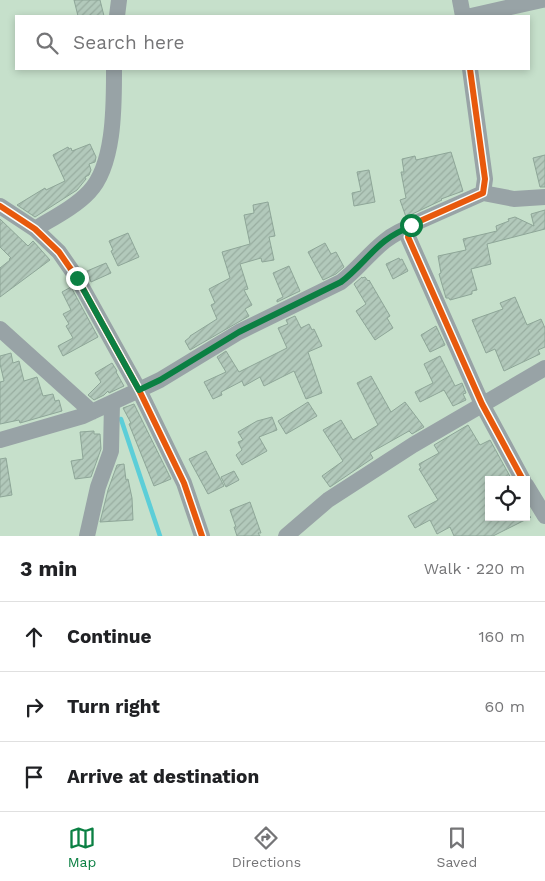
<!DOCTYPE html>
<meta charset="utf-8">
<style>
body{margin:0;font-family:"Work Sans",sans-serif;background:#f2f2f2;color:#202124}
.controls{position:absolute;right:15px;bottom:15px;display:grid;overflow:hidden;border-radius:0px;box-shadow:0 2px 8px #0003}
.controls button{width:45px;height:45px;display:grid;place-items:center;padding:0;border:0;border-bottom:1px solid #e0e0e0;background:#fff;color:#202124;font:25px sans-serif}
.stop{position:absolute;width:15px;height:15px;margin:-11px;border:4px solid #0b8043;border-radius:50%;background:#fff}
.stop.end{background:#0b8043;border-color:#fff;box-shadow:0 1px 5px #0008}
.list{margin:0;padding:0;list-style:none}
h2{display:flex;justify-content:space-between;align-items:center;height:65px;margin:0;padding:0 20px;font-size:21px}
h2 small{font-size:16px;font-weight:400;color:#757577}
.list li{display:grid;grid-template-columns:32px 1fr auto;gap:15px;align-items:center;box-sizing:border-box;height:70px;padding:0 20px;border-top:1px solid #e0e0e0}
.list b{display:block;font-size:19px;white-space:nowrap}
.list em{font-size:16px;font-style:normal;color:#757577}
.icon{flex:none;width:28px;height:28px;fill:none;stroke:currentColor;stroke-width:2;stroke-linecap:round;stroke-linejoin:round}
.map{position:relative;flex:none;width:545px;height:536px;overflow:hidden}
.search{position:absolute;background:#fff;box-shadow:0 2px 8px #0003;left:15px;right:15px;top:15px;height:55px;display:flex;align-items:center;gap:12px;box-sizing:border-box;padding:0 18px;border-radius:0px;color:#757577;font-size:19px}
.sheet{height:275px;background:#fff}
nav{display:flex;justify-content:space-around;align-items:center;box-sizing:border-box;height:70px;border-top:1px solid #e0e0e0;background:#fff;font-size:14px;color:#757577}
nav a{display:grid;justify-items:center;gap:2px}
nav .on{color:#0b8043}
.map>svg:first-child{display:block}
.lines{fill:none;stroke-linecap:round;stroke-linejoin:round}
.stream{stroke:#5cced8;stroke-width:4.5}
.building{fill:url(#building-hatch);stroke:#8ea698}
.minor{stroke:#98a3a6;stroke-width:16}
.cycleway-casing{stroke:#fafefb;stroke-width:9}
.cycleway{stroke:#e8590c;stroke-width:6}
.route{stroke:#0b8043;stroke-width:6}
</style>
<div class="map">
<svg width="545" height="536" viewBox="0 0 545 536">
<defs>
<pattern id="building-hatch" width="6" height="6" patternUnits="userSpaceOnUse" patternTransform="scale(1.25)"><rect width="6" height="6" fill="#b2c9bb"/><path d="M-1 1l2-2M0 6l6-6M5 7l2-2" fill="none" stroke="#98ada0"/></pattern>
</defs>
<rect width="100%" height="100%" fill="#c6e0cb"/>
<g class="lines">
<!-- stream -->
<path class="stream" d="M 121,419 L 160,536"/>
</g>
<!-- building -->
<path class="building" d="M 74,0 L 100,0 L 104,16 L 78,16 Z
M 90,144 L 96,157 L 95,162 L 89,164 L 91,170 L 89,175 L 85,177 L 86,179 L 77,190 L 35,217 L 17,205 L 45,188 L 46,190 L 65,181 L 53,155 L 68,147 L 69,149 L 71,148 L 72,151 Z
M 451,152 L 463,191 L 441,199 L 442,200 L 406,217 L 400,200 L 406,198 L 401,172 L 404,172 L 402,159 L 415,156 L 416,160 Z
M 545,155 L 545,187 L 540,187 L 533,158 Z
M 369,170 L 375,202 L 354,206 L 352,193 L 361,191 L 357,172 Z
M 268,202 L 275,236 L 269,237 L 274,260 L 262,262 L 261,258 L 240,264 L 248,289 L 244,290 L 252,305 L 245,309 L 249,316 L 190,350 L 185,341 L 190,337 L 190,336 L 217,319 L 211,305 L 215,303 L 209,289 L 230,278 L 222,252 L 250,244 L 244,215 L 254,213 L 253,205 Z
M 545,210 L 545,229 L 487,244 L 491,264 L 471,269 L 477,290 L 472,291 L 472,294 L 450,300 L 449,298 L 446,298 L 439,274 L 441,273 L 438,256 L 466,250 L 463,239 L 497,231 L 496,226 L 509,221 L 508,219 L 515,217 L 534,226 L 531,214 Z
M 0,219 L 28,246 L 33,241 L 50,260 L 0,297 L 0,268 L 10,260 L 9,259 L 11,258 L 0,247 Z
M 128,233 L 139,257 L 118,266 L 111,251 L 113,250 L 109,241 Z
M 325,243 L 331,254 L 336,252 L 344,267 L 336,274 L 323,280 L 308,252 Z
M 399,258 L 400,260 L 402,259 L 408,271 L 393,279 L 386,264 Z
M 106,263 L 111,273 L 91,282 L 87,271 Z
M 289,266 L 300,291 L 277,302 L 277,300 L 283,297 L 273,273 Z
M 362,277 L 362,278 L 365,277 L 368,281 L 369,280 L 390,316 L 387,318 L 393,328 L 375,340 L 356,311 L 366,304 L 354,284 Z
M 71,287 L 98,337 L 63,356 L 58,346 L 73,338 L 66,326 L 69,324 L 63,314 L 71,310 L 62,292 Z
M 515,297 L 527,325 L 541,319 L 545,328 L 545,347 L 538,350 L 540,354 L 504,371 L 495,349 L 486,353 L 472,320 L 503,309 L 500,303 Z
M 295,316 L 301,328 L 309,324 L 312,330 L 314,329 L 322,346 L 308,352 L 322,393 L 306,399 L 294,371 L 264,386 L 260,377 L 244,386 L 242,381 L 221,392 L 222,395 L 213,399 L 204,382 L 226,372 L 217,357 L 226,351 L 239,372 L 287,348 L 278,328 L 288,324 L 286,320 Z
M 436,326 L 445,345 L 430,352 L 421,335 Z
M 11,353 L 13,363 L 19,361 L 24,381 L 37,377 L 43,396 L 53,394 L 55,401 L 59,400 L 62,411 L 20,423 L 19,420 L 0,424 L 0,382 L 4,381 L 0,364 L 0,356 Z
M 440,356 L 455,386 L 462,383 L 466,393 L 463,394 L 466,400 L 453,406 L 444,390 L 420,402 L 415,392 L 433,383 L 424,364 Z
M 112,363 L 117,371 L 116,372 L 124,386 L 109,393 L 108,391 L 104,395 L 94,400 L 88,395 L 101,382 L 95,373 Z
M 371,376 L 391,412 L 405,402 L 424,427 L 412,434 L 409,431 L 370,453 L 373,458 L 330,487 L 322,476 L 343,461 L 323,430 L 341,420 L 353,440 L 378,425 L 357,383 Z
M 308,402 L 317,416 L 286,434 L 278,421 Z
M 134,404 L 171,479 L 154,486 L 129,424 L 131,423 L 123,408 Z
M 272,417 L 277,430 L 259,437 L 267,451 L 242,465 L 236,455 L 242,450 L 238,442 L 243,440 L 238,432 L 257,421 Z
M 468,425 L 480,445 L 490,440 L 512,480 L 489,480 L 489,517 L 531,517 L 493,536 L 454,536 L 450,527 L 437,534 L 430,520 L 415,528 L 408,516 L 438,500 L 419,469 L 421,468 L 419,464 L 439,453 L 434,445 Z
M 94,431 L 94,434 L 100,434 L 101,449 L 91,477 L 75,479 L 71,461 L 83,459 L 80,432 Z
M 206,451 L 224,486 L 208,494 L 189,459 Z
M 6,458 L 12,495 L 0,497 L 0,459 Z
M 124,464 L 126,480 L 128,479 L 132,498 L 133,520 L 100,522 L 108,490 L 117,465 Z
M 234,471 L 239,480 L 226,487 L 221,477 Z
M 250,502 L 261,533 L 258,533 L 260,536 L 237,536 L 234,527 L 236,527 L 230,510 Z"/>
<g class="lines">
<!-- minor -->
<path class="minor" d="M 460,0 L 463,16
M 117,16 L 119,0
M 471,16 L 542,0
M 470,69 L 485,179 L 483,193 L 411,225 L 408,237 L 482,404 L 523,480
M 483,193 L 514,199 L 545,197
M 0,206 L 35,229 L 59,252 L 77,278 L 139,390 L 184,483 L 202,536
M 35,229 C 53,218 75,207 89,192 C 115,165 114,104 114,69
M 0,329 L 92,412
M 0,440 L 83,416 L 139,390 L 160,380 L 239,332 L 341,282 C 366,263 379,237 411,227
M 526,485 L 545,516
M 87,536 L 98,487 L 111,451 L 112,403
M 286,536 L 328,500 L 413,445 L 545,368"/>
<defs>
<path id="cycleway" d="M 470,69 L 485,179 L 483,193 L 411,225 L 408,237 L 482,404 L 523,480
M 0,206 L 35,229 L 59,252 L 77,278 L 139,390 L 184,483 L 202,536"/>
</defs>
<!-- cycleway casing -->
<use href="#cycleway" class="cycleway-casing"/>
<!-- cycleway -->
<use href="#cycleway" class="cycleway"/>
</g>
<g class="lines">
<!-- route -->
<path class="route" d="M 77,278 L 139,390 L 160,380 L 239,332 L 341,282 C 366,263 379,237 411,227 L 411,225"/>
</g>
</svg>
<div class="controls">
<button><svg class="icon" aria-label="locate" viewBox="0 0 24 24"><circle cx="12" cy="12" r="6"/><path d="M12 2v4M12 18v4M2 12h4M18 12h4"/></svg></button>
</div>
<div class="stop" style="left:411px;top:225px"></div>
<div class="stop end" style="left:77px;top:278px"></div>
<div class="search"><svg class="icon" aria-label="search" viewBox="0 0 24 24"><circle cx="10" cy="10" r="6"/><path d="M15 15l6 6"/></svg>Search here</div>
</div>
<section class="sheet">
<h2>3 min<small>Walk · 220 m</small></h2>
<ul class="list">
<li><svg class="icon" aria-label="ahead" viewBox="0 0 24 24"><path d="M12 20V5M6 11l6-6 6 6"/></svg><div><b>Continue</b></div><em>160 m</em></li>
<li><svg class="icon" aria-label="right" viewBox="0 0 24 24"><path d="M7 20v-9h11M14 6l5 5-5 5"/></svg><div><b>Turn right</b></div><em>60 m</em></li>
<li><svg class="icon" aria-label="arrive" viewBox="0 0 24 24"><path d="M6 21V4h12l-3 4 3 4H6"/></svg><div><b>Arrive at destination</b></div></li>
</ul>
</section>
<nav>
<a class="on"><svg class="icon" aria-label="map" viewBox="0 0 24 24"><path d="M3 6l6-2 6 2 6-2v14l-6 2-6-2-6 2zM9 4v14M15 6v14"/></svg>Map</a>
<a><svg class="icon" aria-label="directions" viewBox="0 0 24 24"><path d="M12 3l9 9-9 9-9-9zM9 14v-3h6M13 9l2 2-2 2"/></svg>Directions</a>
<a><svg class="icon" aria-label="saved" viewBox="0 0 24 24"><path d="M7 4h10v16l-5-4-5 4z"/></svg>Saved</a>
</nav>
